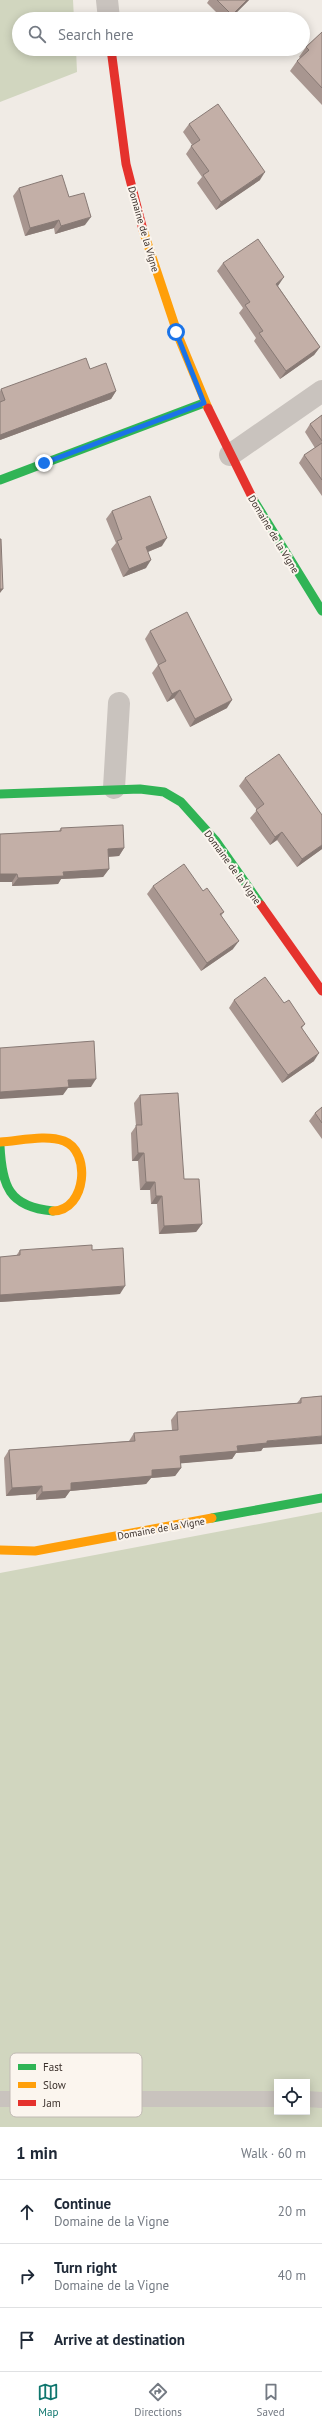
<!DOCTYPE html>
<meta charset="utf-8">
<style>
body{margin:0;font-family:"PT Sans",sans-serif;background:#f2f2f3;color:#1f2937}
.controls{position:absolute;right:12px;bottom:12px;display:grid;overflow:hidden;border-radius:0px;box-shadow:0 2px 10px #0003}
.controls button{width:36px;height:36px;display:grid;place-items:center;padding:0;border:0;border-bottom:1px solid #e0e1e3;background:#fff;color:#1f2937;font:20px sans-serif}
.stop{position:absolute;width:12px;height:12px;margin:-9px;border:3px solid #1a73e8;border-radius:50%;background:#fff}
.stop.end{background:#1a73e8;border-color:#fff;box-shadow:0 1px 4px #0008}
.list{margin:0;padding:0;list-style:none}
h2{display:flex;justify-content:space-between;align-items:center;height:52px;margin:0;padding:0 16px;font-size:17px}
h2 small{font-size:13px;font-weight:400;color:#747a83}
.list li{display:grid;grid-template-columns:26px 1fr auto;gap:12px;align-items:center;box-sizing:border-box;height:64px;padding:0 16px;border-top:1px solid #e0e1e3}
.list b{display:block;font-size:15px;white-space:nowrap}
.list p{margin:0;font-size:13px;white-space:nowrap;color:#747a83}
.list em{font-size:13px;font-style:normal;color:#747a83}
.icon{flex:none;width:22px;height:22px;fill:none;stroke:currentColor;stroke-width:2;stroke-linecap:round;stroke-linejoin:round}
.map{position:relative;flex:none;width:322px;height:2127px;overflow:hidden}
.search{position:absolute;background:#fff;box-shadow:0 2px 10px #0003;left:12px;right:12px;top:12px;height:44px;display:flex;align-items:center;gap:10px;box-sizing:border-box;padding:0 14px;border-radius:22px;color:#747a83;font-size:15px}
.sheet{height:244px;background:#fff}
nav{display:flex;justify-content:space-around;align-items:center;box-sizing:border-box;height:56px;border-top:1px solid #e0e1e3;background:#fff;font-size:11px;color:#747a83}
nav a{display:grid;justify-items:center;gap:2px}
nav .on{color:#0f766e}
.map>svg:first-child{display:block}
.green{fill:#d1d6bf;fill-rule:evenodd}
.lines{fill:none;stroke-linecap:round;stroke-linejoin:round}
.lane{stroke:#c9c3be;stroke-width:16}
.street{stroke:#c9c3be;stroke-width:22}
.fast{stroke:#30b455;stroke-width:9}
.slow{stroke:#ff9f0a;stroke-width:9}
.jam{stroke:#e5322d;stroke-width:9}
.wall{fill:#a89690}
.shaded-wall{fill:#887a75}
.building{fill:#c3afa7;stroke:#887a75}
.route{stroke:#1a73e8;stroke-width:5}
.labels{text-anchor:middle;stroke-width:4;stroke-linejoin:round;paint-order:stroke}
.street-label{font-size:10px;fill:#3b302b;stroke:#fbf5ee}
.key{fill:#fbf5ee;stroke:#c1bab4;stroke-width:1}
.key-label{font-size:11px;fill:#3b302b}
</style>
<div class="map">
<svg width="322" height="2127" viewBox="0 0 322 2127">
<rect width="100%" height="100%" fill="#f0ebe5"/>
<!-- green -->
<path class="green" d="M 0,0 L 73,0 L 74,19 L 19,19 L 19,49 L 76,49 L 77,72 L 0,102 Z
M 322,1512 L 322,2127 L 0,2127 L 0,1573 ZM 277,2082 L 307,2082 L 307,2112 L 277,2112 Z"/>
<g class="lines">
<!-- lane -->
<path class="lane" d="M 0,2099 L 277,2099
M 307,2099 L 322,2100"/>
<!-- street -->
<path class="street" d="M 107,0 L 109,19
M 230,455 L 322,391
M 114,788 L 119,703"/>
<!-- fast -->
<path class="fast" d="M 0,480 L 204,403
M 253,499 L 322,611
M 0,794 L 140,789 L 164,792 L 181,802 L 216,841 L 261,905
M 0,1146 C 2,1185 8,1207 53,1211
M 212,1518 L 322,1498"/>
<!-- slow -->
<path class="slow" d="M 143,230 L 179,338 L 208,408
M 0,1142 C 19,1141 46,1134 64,1141 C 91,1151 87,1210 53,1211
M 0,1550 L 35,1551 L 212,1518"/>
<!-- jam -->
<path class="jam" d="M 111,49 L 126,164 L 143,230
M 208,408 L 253,499
M 261,905 L 322,991"/>
</g>
<!-- wall -->
<path class="wall" d="M 209,0 L 249,0 L 230,19 L 223,19 L 207,3 Z
M 322,32 L 322,105 L 290,71 L 297,61 L 300,58 L 299,57 L 306,47 Z
M 189,124 L 260,180 L 216,210 L 197,183 L 202,177 L 186,154 L 192,145 L 183,132 Z
M 19,188 L 69,197 L 85,225 L 55,234 L 54,228 L 25,236 L 13,196 Z
M 223,263 L 278,286 L 320,347 L 314,355 L 280,379 L 254,341 L 256,338 L 239,313 L 243,308 L 217,271 Z
M 90,369 L 116,391 L 111,399 L 0,440 L 0,391 L 1,389 Z
M 322,415 L 322,496 L 299,463 L 304,455 L 315,448 L 305,432 L 310,424 Z
M 112,511 L 162,546 L 148,552 L 146,568 L 123,577 L 111,549 L 116,543 L 106,519 Z
M 150,631 L 227,708 L 190,727 L 174,698 L 167,702 L 152,673 L 158,665 L 145,639 Z
M 245,778 L 322,849 L 297,867 L 277,840 L 270,845 L 250,818 L 257,810 L 239,786 Z
M 61,828 L 124,848 L 119,856 L 108,857 L 109,869 L 103,877 L 61,879 L 58,884 L 12,886 L 12,882 L 0,882 L 0,834 L 59,831 Z
M 153,886 L 203,891 L 224,912 L 221,916 L 233,949 L 201,971 L 147,894 Z
M 234,1000 L 284,1003 L 305,1024 L 302,1028 L 314,1061 L 282,1083 L 229,1008 Z
M 140,1095 L 184,1179 L 202,1224 L 196,1232 L 159,1234 L 157,1204 L 151,1204 L 150,1190 L 140,1190 L 138,1161 L 132,1161 L 131,1133 L 136,1126 L 134,1103 Z
M 322,1107 L 322,1139 L 309,1121 L 315,1113 Z
M 20,1250 L 92,1250 L 120,1294 L 0,1302 L 0,1257 L 16,1256 Z
M 322,1396 L 263,1448 L 261,1451 L 236,1453 L 232,1459 L 180,1463 L 181,1468 L 175,1476 L 151,1478 L 146,1484 L 70,1491 L 65,1498 L 36,1500 L 36,1494 L 6,1496 L 4,1458 L 9,1450 L 129,1441 L 134,1433 L 172,1430 L 171,1420 L 177,1412 L 297,1403 L 301,1398 Z"/>
<!-- shaded-wall -->
<path class="shaded-wall" d="M 247,0 L 249,0 L 230,19 L 229,19 L 232,15 Z
M 265,172 L 260,180 L 216,210 L 221,202 Z
M 91,217 L 85,225 L 55,234 L 61,226 Z
M 59,220 L 54,228 L 25,236 L 30,228 Z
M 284,277 L 278,286 L 270,292 L 276,284 Z
M 320,347 L 314,355 L 280,379 L 286,371 Z
M 116,391 L 111,399 L 0,440 L 0,435 Z
M 167,538 L 162,546 L 140,555 L 146,547 Z
M 151,560 L 146,568 L 123,577 L 129,569 Z
M 0,589 L 3,589 L 0,593 Z
M 180,690 L 174,698 L 167,702 L 172,694 Z
M 232,700 L 227,708 L 190,727 L 195,719 Z
M 282,832 L 277,840 L 270,845 L 275,837 Z
M 322,845 L 322,849 L 297,867 L 302,859 Z
M 124,848 L 119,856 L 102,857 L 108,849 Z
M 109,869 L 103,877 L 61,879 L 58,884 L 12,886 L 18,878 L 63,872 Z
M 0,874 L 17,874 L 12,882 L 0,882 Z
M 239,941 L 233,949 L 201,971 L 207,963 Z
M 319,1053 L 314,1061 L 282,1083 L 288,1075 Z
M 96,1079 L 91,1087 L 68,1088 L 63,1095 L 0,1099 L 0,1092 L 68,1080 Z
M 138,1153 L 144,1153 L 138,1161 L 132,1161 Z
M 146,1182 L 155,1182 L 150,1190 L 140,1190 Z
M 156,1196 L 162,1196 L 157,1204 L 151,1204 Z
M 202,1224 L 196,1232 L 159,1234 L 164,1226 Z
M 125,1286 L 120,1294 L 0,1302 L 0,1295 Z
M 322,1436 L 322,1444 L 263,1448 L 261,1451 L 236,1453 L 232,1459 L 174,1464 L 180,1456 L 267,1441 Z
M 181,1468 L 175,1476 L 151,1478 L 146,1484 L 70,1491 L 65,1498 L 36,1500 L 42,1492 L 71,1483 L 152,1470 Z
M 42,1486 L 36,1494 L 6,1496 L 12,1488 Z"/>
<!-- building -->
<path class="building" d="M 217,0 L 247,0 L 232,15 Z
M 322,32 L 322,88 L 297,61 L 309,50 L 306,47 Z
M 218,104 L 265,172 L 221,202 L 203,175 L 209,171 L 191,146 L 200,140 L 189,124 Z
M 62,175 L 69,197 L 84,193 L 91,217 L 61,226 L 59,220 L 30,228 L 19,188 Z
M 258,239 L 284,277 L 276,284 L 320,347 L 286,371 L 259,333 L 263,331 L 245,305 L 250,302 L 223,263 Z
M 86,358 L 90,369 L 106,363 L 116,391 L 0,435 L 0,402 L 5,400 L 1,389 Z
M 322,415 L 322,441 L 310,424 Z
M 322,443 L 322,480 L 304,455 Z
M 150,496 L 167,538 L 146,547 L 151,560 L 129,569 L 117,541 L 122,539 L 112,511 Z
M 0,539 L 1,539 L 3,589 L 0,589 Z
M 187,612 L 232,700 L 195,719 L 180,690 L 172,694 L 158,665 L 166,661 L 150,631 Z
M 279,754 L 322,815 L 322,845 L 302,859 L 282,832 L 275,837 L 256,810 L 264,804 L 245,778 Z
M 123,825 L 124,848 L 108,849 L 109,869 L 63,872 L 64,876 L 18,878 L 17,874 L 0,874 L 0,834 L 61,831 L 61,828 Z
M 184,864 L 203,891 L 207,888 L 224,912 L 220,914 L 239,941 L 207,963 L 153,886 Z
M 265,977 L 284,1003 L 289,1000 L 305,1024 L 301,1027 L 319,1053 L 288,1075 L 234,1000 Z
M 94,1041 L 96,1079 L 68,1080 L 69,1087 L 0,1092 L 0,1048 Z
M 178,1093 L 184,1179 L 199,1179 L 202,1224 L 164,1226 L 162,1196 L 156,1196 L 155,1182 L 146,1182 L 144,1153 L 138,1153 L 136,1125 L 142,1125 L 140,1095 Z
M 322,1107 L 322,1123 L 315,1113 Z
M 92,1245 L 92,1250 L 123,1248 L 125,1286 L 0,1295 L 0,1257 L 20,1255 L 20,1250 Z
M 322,1396 L 322,1436 L 267,1441 L 267,1443 L 237,1446 L 238,1451 L 180,1456 L 181,1468 L 152,1470 L 152,1476 L 71,1483 L 71,1490 L 42,1492 L 42,1486 L 12,1488 L 9,1450 L 135,1441 L 134,1433 L 178,1430 L 177,1412 L 301,1403 L 301,1398 Z"/>
<g class="lines">
<!-- route -->
<path class="route" d="M 44,463 L 204,403 L 176,332"/>
</g>
<g class="labels">
<!-- street labels -->
<g class="street-label">
<text transform="translate(144 229) rotate(74)" y="4">Domaine de la Vigne</text>
<text transform="translate(274 534) rotate(59)" y="4">Domaine de la Vigne</text>
<text transform="translate(233 867) rotate(54)" y="4">Domaine de la Vigne</text>
<text transform="translate(161 1528) rotate(-10)" y="4">Domaine de la Vigne</text>
</g>
</g>
<!-- legend -->
<rect x="10" y="2053" width="132" height="64" rx="6" class="key"/>
<rect x="18" y="2064" width="18" height="6" fill="#30b455"/>
<rect x="18" y="2082" width="18" height="6" fill="#ff9f0a"/>
<rect x="18" y="2100" width="18" height="6" fill="#e5322d"/>
<g class="key-label">
<text x="43" y="2071">Fast</text>
<text x="43" y="2089">Slow</text>
<text x="43" y="2107">Jam</text>
</g>
</svg>
<div class="controls">
<button><svg class="icon" aria-label="locate" viewBox="0 0 24 24"><circle cx="12" cy="12" r="6"/><path d="M12 2v4M12 18v4M2 12h4M18 12h4"/></svg></button>
</div>
<div class="stop" style="left:176px;top:332px"></div>
<div class="stop end" style="left:44px;top:463px"></div>
<div class="search"><svg class="icon" aria-label="search" viewBox="0 0 24 24"><circle cx="10" cy="10" r="6"/><path d="M15 15l6 6"/></svg>Search here</div>
</div>
<section class="sheet">
<h2>1 min<small>Walk · 60 m</small></h2>
<ul class="list">
<li><svg class="icon" aria-label="ahead" viewBox="0 0 24 24"><path d="M12 20V5M6 11l6-6 6 6"/></svg><div><b>Continue</b><p>Domaine de la Vigne</p></div><em>20 m</em></li>
<li><svg class="icon" aria-label="right" viewBox="0 0 24 24"><path d="M7 20v-9h11M14 6l5 5-5 5"/></svg><div><b>Turn right</b><p>Domaine de la Vigne</p></div><em>40 m</em></li>
<li><svg class="icon" aria-label="arrive" viewBox="0 0 24 24"><path d="M6 21V4h12l-3 4 3 4H6"/></svg><div><b>Arrive at destination</b></div></li>
</ul>
</section>
<nav>
<a class="on"><svg class="icon" aria-label="map" viewBox="0 0 24 24"><path d="M3 6l6-2 6 2 6-2v14l-6 2-6-2-6 2zM9 4v14M15 6v14"/></svg>Map</a>
<a><svg class="icon" aria-label="directions" viewBox="0 0 24 24"><path d="M12 3l9 9-9 9-9-9zM9 14v-3h6M13 9l2 2-2 2"/></svg>Directions</a>
<a><svg class="icon" aria-label="saved" viewBox="0 0 24 24"><path d="M7 4h10v16l-5-4-5 4z"/></svg>Saved</a>
</nav>
